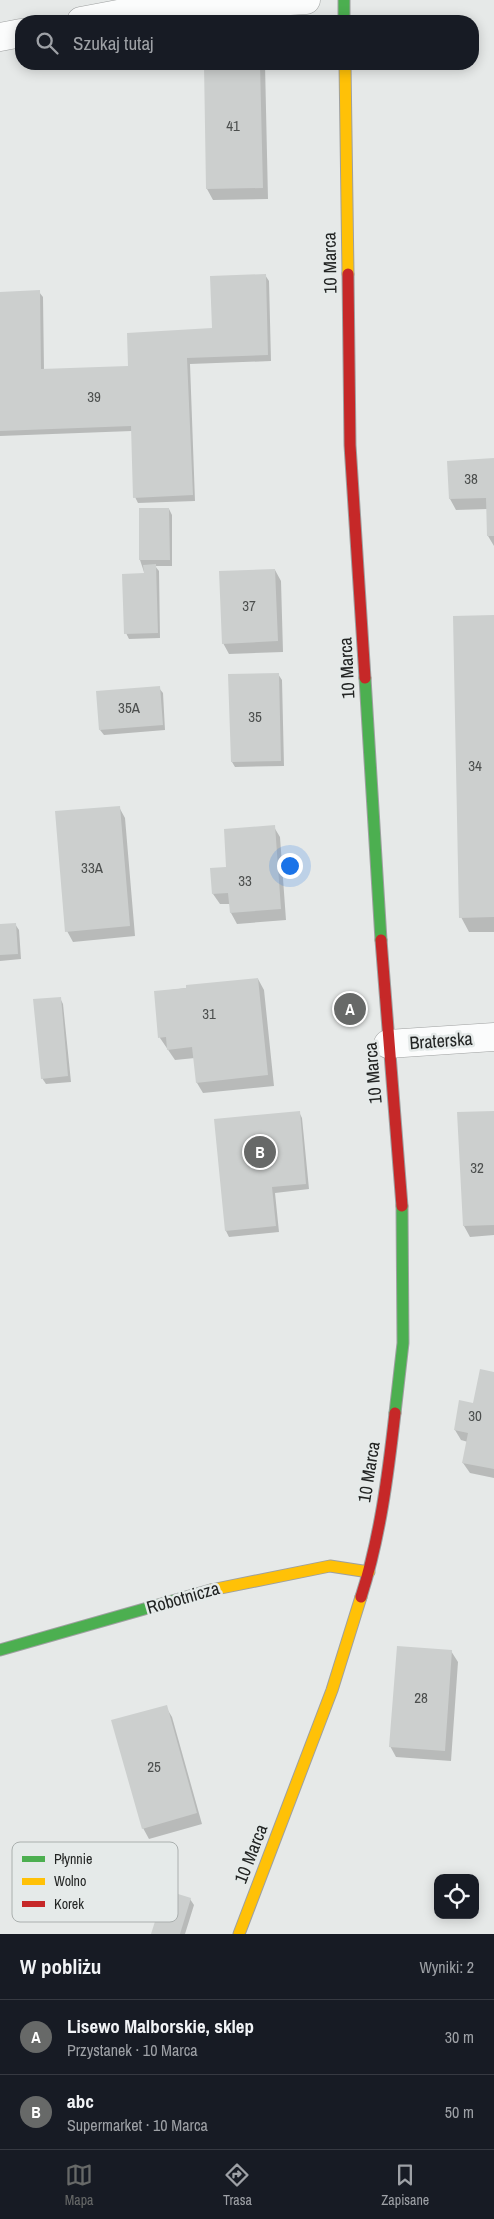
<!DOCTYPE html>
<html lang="pl">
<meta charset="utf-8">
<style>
body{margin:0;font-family:"Archivo Narrow",sans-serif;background:#242831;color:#f1f3f6}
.controls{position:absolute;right:15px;bottom:15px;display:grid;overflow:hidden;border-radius:10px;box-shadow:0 2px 12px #0003}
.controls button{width:45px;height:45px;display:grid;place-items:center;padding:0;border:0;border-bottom:1px solid #363941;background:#171b24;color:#f1f3f6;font:25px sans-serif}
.you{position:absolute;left:289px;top:865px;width:18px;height:18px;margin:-12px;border:4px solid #fff;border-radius:50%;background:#1a73e8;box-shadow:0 0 0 8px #1a73e833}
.badge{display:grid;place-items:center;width:32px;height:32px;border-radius:50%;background:#676968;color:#fff;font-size:16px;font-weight:700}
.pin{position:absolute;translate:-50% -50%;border:2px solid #fff;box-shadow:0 1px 5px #0006}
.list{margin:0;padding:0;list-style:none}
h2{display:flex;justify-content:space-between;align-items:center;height:65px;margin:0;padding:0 20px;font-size:21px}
h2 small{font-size:16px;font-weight:400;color:#9ea1a6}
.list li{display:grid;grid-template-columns:32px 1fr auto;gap:15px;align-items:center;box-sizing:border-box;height:75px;padding:0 20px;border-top:1px solid #363941}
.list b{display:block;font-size:19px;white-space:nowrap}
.list p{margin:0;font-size:16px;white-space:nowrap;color:#9ea1a6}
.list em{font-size:16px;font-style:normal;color:#9ea1a6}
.icon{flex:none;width:28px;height:28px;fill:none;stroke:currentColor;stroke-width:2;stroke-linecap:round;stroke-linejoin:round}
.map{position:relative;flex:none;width:494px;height:1934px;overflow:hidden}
.search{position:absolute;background:#171b24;box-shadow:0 2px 12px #0003;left:15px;right:15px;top:15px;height:55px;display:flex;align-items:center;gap:12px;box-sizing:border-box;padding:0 18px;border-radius:20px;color:#9ea1a6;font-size:19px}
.sheet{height:215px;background:#171b24}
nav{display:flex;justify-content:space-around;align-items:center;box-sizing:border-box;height:70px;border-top:1px solid #363941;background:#171b24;font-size:14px;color:#9ea1a6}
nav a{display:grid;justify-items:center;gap:2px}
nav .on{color:#676968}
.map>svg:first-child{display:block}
.shadow{fill:#0003}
.building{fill:#cccfce}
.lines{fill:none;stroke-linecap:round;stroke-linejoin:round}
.street-casing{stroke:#9ea0a0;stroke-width:29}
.fast-casing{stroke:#9ea0a0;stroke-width:13}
.slow-casing{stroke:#9ea0a0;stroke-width:13}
.jam-casing{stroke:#9ea0a0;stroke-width:13}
.street{stroke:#fbfcfc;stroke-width:28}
.fast{stroke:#4caf50;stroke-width:11}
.slow{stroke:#ffc107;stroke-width:11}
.jam{stroke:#c62828;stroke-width:11}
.labels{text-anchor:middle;stroke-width:5;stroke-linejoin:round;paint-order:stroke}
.number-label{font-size:15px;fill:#4c4f4e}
.street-label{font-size:18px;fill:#222423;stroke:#e5eae9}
.key{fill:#e5eae9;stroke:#aaafae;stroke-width:1}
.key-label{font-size:14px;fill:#222423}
</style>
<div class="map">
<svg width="494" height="1934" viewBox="0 0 494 1934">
<rect width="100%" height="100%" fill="#e6e9e8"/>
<!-- shadow -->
<path class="shadow" d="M 205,64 L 265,64 L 268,199 L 213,200 L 207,189 Z
M 265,275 L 269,281 L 271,361 L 190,364 L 195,501 L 138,503 L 135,497 L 132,431 L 0,436 L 0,293 L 39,292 L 43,297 L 44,370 L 130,368 L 213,329 Z
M 494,460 L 494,546 L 488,536 L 488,509 L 456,510 L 450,499 Z
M 169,509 L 172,515 L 172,566 L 155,566 L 159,571 L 160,638 L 129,639 L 126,633 L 145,575 L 140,560 Z
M 275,570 L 281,581 L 283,652 L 229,654 L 223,643 Z
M 494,616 L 494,932 L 469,932 L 461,917 Z
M 278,674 L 282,680 L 284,766 L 235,767 L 232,762 Z
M 159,688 L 163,693 L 165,730 L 104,735 L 100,730 Z
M 119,807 L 125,818 L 135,936 L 73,942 L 67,931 Z
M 274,827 L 280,837 L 286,920 L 237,924 L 231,913 L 231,904 L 220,904 L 213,894 L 228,868 Z
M 15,924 L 19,930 L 21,959 L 0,961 L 0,926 Z
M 258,979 L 264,990 L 274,1086 L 203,1093 L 197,1083 L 195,1058 L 175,1060 L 160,1038 L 155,992 Z
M 60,998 L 63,1004 L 71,1082 L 46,1084 L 42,1078 Z
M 299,1112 L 302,1118 L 309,1189 L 275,1193 L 279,1232 L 229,1237 L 226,1231 L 215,1121 Z
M 494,1112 L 494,1235 L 470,1237 L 464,1226 Z
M 494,1373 L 494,1478 L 470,1473 L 463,1463 L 468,1442 L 461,1440 L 455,1430 Z
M 451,1651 L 458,1662 L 451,1761 L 396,1757 L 390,1746 Z
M 166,1707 L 172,1717 L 202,1824 L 149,1839 L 143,1828 Z
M 190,1899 L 194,1905 L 185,1934 L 152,1934 Z"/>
<!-- building -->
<path class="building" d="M 204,64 L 260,64 L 263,188 L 206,189 Z
M 266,274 L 268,355 L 187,358 L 193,495 L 133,498 L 131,426 L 0,431 L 0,292 L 40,290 L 41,369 L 128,366 L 127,333 L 212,328 L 210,276 Z
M 494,458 L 494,536 L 487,536 L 486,498 L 449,499 L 447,461 Z
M 139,508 L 169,508 L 170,560 L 139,560 Z
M 156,564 L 158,633 L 124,634 L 122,574 L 144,573 L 143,565 Z
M 275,569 L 278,641 L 222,644 L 219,571 Z
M 494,615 L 494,917 L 459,918 L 453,616 Z
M 279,673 L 281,761 L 231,762 L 228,674 Z
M 160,686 L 163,725 L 99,730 L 96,691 Z
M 120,806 L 130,926 L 65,932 L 55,811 Z
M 275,825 L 281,909 L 230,913 L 228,893 L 212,894 L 210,868 L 226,867 L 224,829 Z
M 16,923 L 18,954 L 0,955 L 0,924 Z
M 258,978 L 268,1075 L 196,1083 L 192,1047 L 167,1050 L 166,1037 L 158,1038 L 154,991 L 186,988 L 186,985 Z
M 61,997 L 68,1076 L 41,1079 L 33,999 Z
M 300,1111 L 306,1184 L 272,1187 L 276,1226 L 225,1231 L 214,1119 Z
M 494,1111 L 494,1225 L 463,1226 L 457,1112 Z
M 480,1369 L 494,1372 L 494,1469 L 462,1463 L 468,1433 L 454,1430 L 459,1400 L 473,1403 Z
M 397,1646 L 452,1650 L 445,1751 L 389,1747 Z
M 167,1705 L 197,1813 L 142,1829 L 111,1720 Z
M 165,1890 L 191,1898 L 180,1934 L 151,1934 Z"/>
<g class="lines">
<defs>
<path id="street" d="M 81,21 L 134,11 L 306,0
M 0,37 L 21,33
M 388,1044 L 494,1037"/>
<path id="fast" d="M 344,0 L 344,21
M 365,678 L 381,940
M 395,1413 L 403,1343 L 402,1206
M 0,1650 L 211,1590"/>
<path id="slow" d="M 345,64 L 348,274
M 211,1590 L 330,1566 L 369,1572
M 239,1934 L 332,1690 L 361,1597"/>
<path id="jam" d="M 348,274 L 350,445 L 365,678
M 381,940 L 402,1206
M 361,1597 C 380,1538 388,1475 395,1413"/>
</defs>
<!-- street casing -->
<use href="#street" class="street-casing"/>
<!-- fast casing -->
<use href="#fast" class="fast-casing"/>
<!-- slow casing -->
<use href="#slow" class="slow-casing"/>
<!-- jam casing -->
<use href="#jam" class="jam-casing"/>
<!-- street -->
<use href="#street" class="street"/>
<!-- fast -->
<use href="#fast" class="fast"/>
<!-- slow -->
<use href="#slow" class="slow"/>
<!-- jam -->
<use href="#jam" class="jam"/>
</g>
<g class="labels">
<!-- number labels -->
<g class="number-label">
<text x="233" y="131">41</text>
<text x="94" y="402">39</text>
<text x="471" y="484">38</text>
<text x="249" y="611">37</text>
<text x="129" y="713">35A</text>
<text x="255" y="722">35</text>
<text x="475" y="771">34</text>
<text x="92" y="873">33A</text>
<text x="245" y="886">33</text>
<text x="209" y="1019">31</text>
<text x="477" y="1173">32</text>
<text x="475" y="1421">30</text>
<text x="421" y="1703">28</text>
<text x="154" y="1772">25</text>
</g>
<!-- street labels -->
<g class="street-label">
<text transform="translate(330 263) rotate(-91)" y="6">10 Marca</text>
<text transform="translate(347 668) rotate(-93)" y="6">10 Marca</text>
<text transform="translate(441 1041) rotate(-4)" y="6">Braterska</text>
<text transform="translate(373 1073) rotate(-95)" y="6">10 Marca</text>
<text transform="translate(369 1472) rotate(-81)" y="6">10 Marca</text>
<text transform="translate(183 1598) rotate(-16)" y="6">Robotnicza</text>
<text transform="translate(251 1854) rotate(-69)" y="6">10 Marca</text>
</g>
</g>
<!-- legend -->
<rect x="12" y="1842" width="166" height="80" rx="8" class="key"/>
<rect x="22" y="1856" width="23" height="6" fill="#4caf50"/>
<rect x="22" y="1878" width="23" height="7" fill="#ffc107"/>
<rect x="22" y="1901" width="23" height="6" fill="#c62828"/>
<g class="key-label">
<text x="54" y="1864">Płynnie</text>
<text x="54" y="1886">Wolno</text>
<text x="54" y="1909">Korek</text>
</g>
</svg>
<div class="controls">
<button><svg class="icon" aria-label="locate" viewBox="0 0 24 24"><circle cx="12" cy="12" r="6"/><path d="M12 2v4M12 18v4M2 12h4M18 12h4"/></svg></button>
</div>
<div class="you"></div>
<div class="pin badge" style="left:350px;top:1009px">A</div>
<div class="pin badge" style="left:260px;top:1152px">B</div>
<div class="search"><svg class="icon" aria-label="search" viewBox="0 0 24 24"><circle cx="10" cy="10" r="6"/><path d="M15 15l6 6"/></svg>Szukaj tutaj</div>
</div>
<section class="sheet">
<h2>W pobliżu<small>Wyniki: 2</small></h2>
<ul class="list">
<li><span class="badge">A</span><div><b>Lisewo Malborskie, sklep</b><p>Przystanek · 10 Marca</p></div><em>30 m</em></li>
<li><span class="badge">B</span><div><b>abc</b><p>Supermarket · 10 Marca</p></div><em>50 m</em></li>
</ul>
</section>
<nav>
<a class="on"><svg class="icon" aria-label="map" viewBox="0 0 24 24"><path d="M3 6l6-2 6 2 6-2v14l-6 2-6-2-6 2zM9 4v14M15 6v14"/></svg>Mapa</a>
<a><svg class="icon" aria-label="directions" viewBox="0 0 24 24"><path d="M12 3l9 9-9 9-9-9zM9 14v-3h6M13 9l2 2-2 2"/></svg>Trasa</a>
<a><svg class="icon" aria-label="saved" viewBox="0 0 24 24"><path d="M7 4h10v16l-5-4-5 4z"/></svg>Zapisane</a>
</nav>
